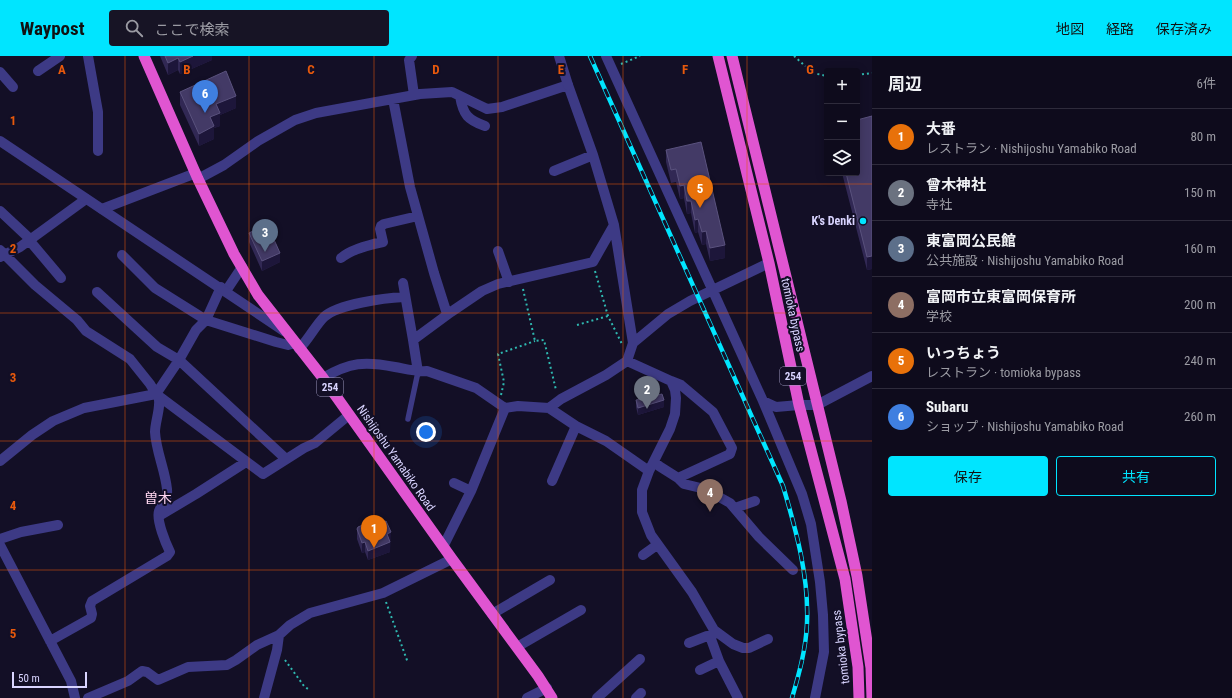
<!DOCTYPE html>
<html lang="ja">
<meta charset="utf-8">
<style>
body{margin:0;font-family:"Roboto Condensed","Noto Sans JP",sans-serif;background:#171425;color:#f1f3f6}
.controls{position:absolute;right:12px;top:12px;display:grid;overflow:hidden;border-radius:4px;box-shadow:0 2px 10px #0003}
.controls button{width:36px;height:36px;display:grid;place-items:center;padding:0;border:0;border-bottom:1px solid #2e2b3b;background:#0e0b1c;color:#f1f3f6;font:20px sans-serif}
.scale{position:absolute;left:12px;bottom:10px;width:75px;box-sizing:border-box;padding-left:4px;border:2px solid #d9d4ff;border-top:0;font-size:11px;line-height:14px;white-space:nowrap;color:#d9d4ff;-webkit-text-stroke:3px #130f26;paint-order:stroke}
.you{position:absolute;left:426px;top:376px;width:14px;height:14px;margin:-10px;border:3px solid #fff;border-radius:50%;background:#1a73e8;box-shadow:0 0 0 6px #1a73e833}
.badge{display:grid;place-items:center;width:26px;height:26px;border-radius:50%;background:#00e5ff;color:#fff;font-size:13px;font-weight:700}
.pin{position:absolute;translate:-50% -33px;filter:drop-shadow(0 1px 2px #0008)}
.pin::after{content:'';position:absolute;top:21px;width:14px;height:12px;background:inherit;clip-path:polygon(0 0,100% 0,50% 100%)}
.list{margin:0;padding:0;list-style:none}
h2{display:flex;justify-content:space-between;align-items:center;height:52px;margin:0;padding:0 16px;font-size:17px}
h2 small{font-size:13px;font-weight:400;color:#9b9ba3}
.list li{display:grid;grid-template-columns:26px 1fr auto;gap:12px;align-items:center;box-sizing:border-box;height:56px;padding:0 16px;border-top:1px solid #2e2b3b}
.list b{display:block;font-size:15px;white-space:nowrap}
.list p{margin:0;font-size:13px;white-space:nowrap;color:#9b9ba3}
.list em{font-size:13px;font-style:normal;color:#9b9ba3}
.actions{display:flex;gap:8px;padding:12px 16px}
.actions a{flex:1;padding:9px 0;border:1px solid #00e5ff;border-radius:4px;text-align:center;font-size:14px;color:#00e5ff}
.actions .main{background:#00e5ff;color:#111}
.icon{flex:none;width:22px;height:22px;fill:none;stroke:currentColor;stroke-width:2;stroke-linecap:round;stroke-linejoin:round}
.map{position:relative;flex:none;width:872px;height:642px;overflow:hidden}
header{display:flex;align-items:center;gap:24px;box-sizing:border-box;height:56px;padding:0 20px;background:#00e5ff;color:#111}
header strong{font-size:19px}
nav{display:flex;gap:22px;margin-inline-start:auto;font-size:14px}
.search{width:280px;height:36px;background:#171425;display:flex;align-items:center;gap:10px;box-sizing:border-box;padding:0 14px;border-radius:4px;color:#9b9ba3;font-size:15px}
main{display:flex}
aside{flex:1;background:#0e0b1c}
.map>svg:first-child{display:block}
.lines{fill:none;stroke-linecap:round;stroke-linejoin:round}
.path{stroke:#2fb8b0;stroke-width:2;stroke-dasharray:2 3;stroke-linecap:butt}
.service{stroke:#3d3a85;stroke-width:5.5}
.minor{stroke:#3d3a85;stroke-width:10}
.tertiary{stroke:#3d3a85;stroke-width:10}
.trunk{stroke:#e055d1;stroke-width:11}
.rail-casing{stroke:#00e5ff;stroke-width:4.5}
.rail{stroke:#130f26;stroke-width:3;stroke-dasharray:9;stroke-linecap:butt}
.wall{fill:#312854}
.shaded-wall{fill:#1d163a}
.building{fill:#433a66;stroke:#5a527e}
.grid{fill:none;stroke:#e8590c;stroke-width:1;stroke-opacity:0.55}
.poi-dot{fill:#00e5ff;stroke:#130f26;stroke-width:1.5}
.labels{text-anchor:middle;stroke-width:4;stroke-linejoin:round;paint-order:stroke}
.shield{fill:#130f26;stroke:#9e99be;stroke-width:1}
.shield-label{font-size:11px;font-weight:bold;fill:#d9d4ff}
.poi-label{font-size:12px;font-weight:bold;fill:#d9d4ff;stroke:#130f26;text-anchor:end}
.street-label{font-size:12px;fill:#d9d4ff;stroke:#130f26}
.quarter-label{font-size:14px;fill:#ffd6f0;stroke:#130f26}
.grid-label{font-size:13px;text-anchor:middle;font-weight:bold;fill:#e8590c;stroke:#130f26;stroke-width:4;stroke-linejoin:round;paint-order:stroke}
</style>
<header>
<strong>Waypost</strong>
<div class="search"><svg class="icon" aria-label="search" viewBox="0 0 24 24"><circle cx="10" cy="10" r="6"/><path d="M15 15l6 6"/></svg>ここで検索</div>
<nav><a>地図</a><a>経路</a><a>保存済み</a></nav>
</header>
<main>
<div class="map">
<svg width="872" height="642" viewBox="0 0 872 642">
<rect width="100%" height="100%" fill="#130f26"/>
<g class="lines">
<!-- path -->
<path class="path" d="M 794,0 L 813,17 L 827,20
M 621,8 L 640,0
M 857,19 L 872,17
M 595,215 L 608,260 L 622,288
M 523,233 L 535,285 L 544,284 L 556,334
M 577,269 L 608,260
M 501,339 L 504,326 L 498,298 L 535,285
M 386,546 L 408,607
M 285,604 L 304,630 L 308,633"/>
<!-- service -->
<path class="service" d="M 408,363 L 418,316"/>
<!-- minor -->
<path class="minor" d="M 88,0 L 98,56 L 98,95
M 412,0 L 409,4 L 414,39
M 606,0 L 763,345 L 802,438 L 811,468 L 820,526 L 823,559 L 824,596 L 815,642
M 38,15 L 60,0
M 0,16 L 13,31
M 460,40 C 463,59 468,64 485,70
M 393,43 L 410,131 L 434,217 L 447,258
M 554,115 L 593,99
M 198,123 L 224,109 L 258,85 L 295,64 L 316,57 L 420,38 L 452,36 L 487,53 L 502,51 L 568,29 L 593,99 L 614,169 L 633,287 L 627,305 L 606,319 L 561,343 L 549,352 L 518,350 L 505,352 L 476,332 L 427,315 C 416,316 406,313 395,311 C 365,305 350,306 323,322
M 102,153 L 196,117
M 0,155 L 30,183
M 29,184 L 61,222
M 0,194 L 35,229 L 77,264 L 86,275 L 130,303 L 150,328 L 156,338 L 263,418 L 304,392 L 315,387 L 349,359
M 498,195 L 509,226
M 122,199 L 155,232 L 206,264 L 276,286 L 288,289 L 295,287
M 0,201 L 20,191 L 86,143
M 341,202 C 352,193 368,189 383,186 L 380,173 L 381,170 L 384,168 L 418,160
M 403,227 L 413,284
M 226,235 L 242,211
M 97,236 L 157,291 L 179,304 L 286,403
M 633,287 L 668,258 L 690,245 L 769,207
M 299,293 C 309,283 315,270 324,261 C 338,248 385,242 404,241
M 627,305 L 671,325 L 675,334 L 676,342 L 675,358 L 670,373 L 649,415 L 642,434 L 642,456 L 651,479 L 692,536 L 714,574 L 733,588 L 743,592 L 749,592 L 768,583
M 418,316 L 413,284 L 451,256 L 482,235 L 498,228 L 593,206 L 614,169
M 671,325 L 681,329 L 713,356 L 732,392 L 730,398 L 678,422
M 763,345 L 776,351 L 799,349 L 817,349 L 872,320
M 549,352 L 576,370 L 606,385 L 649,415
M 0,405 L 32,379 L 53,365 L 84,352 L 156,338 L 179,304 L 196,274 L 206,264 L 221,231
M 655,406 L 659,410 L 678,422 L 684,428 L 705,433 L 721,442 L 730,447 L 759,481 L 793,514
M 552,425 L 576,370
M 454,427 L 471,435
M 735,452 L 755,445
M 159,460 L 196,438 L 246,406
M 0,483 L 21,476 L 58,469
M 0,489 L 71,625 L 75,642
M 443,491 L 471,435 L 505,352
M 643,499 L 657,489
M 492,558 L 550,524
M 714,574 L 711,583 L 719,605 L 738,642
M 50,585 L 91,562 L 92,558 L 90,550 L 92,545 L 167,500 L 170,496 C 166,488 156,464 159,455 C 162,446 168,446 167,433 C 165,414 156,395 155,376 C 155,366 162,348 158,340
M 689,587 L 707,580 L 712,580
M 517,591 L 581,554
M 700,614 L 719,605
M 88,642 L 128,625 L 142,615 L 147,616 L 158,624 L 188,611 L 227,609 L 236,604 L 257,589 L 279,579
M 264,642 L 277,594 L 279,579 L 290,569 L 310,557 L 383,537 L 452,503
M 527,642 L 547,632
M 597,642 L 640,603
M 636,642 L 641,637"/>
<!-- tertiary -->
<path class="tertiary" d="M 559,0 L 568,29
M 0,85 L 284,275"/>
<!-- trunk -->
<path class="trunk" d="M 144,0 L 198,123 L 234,198 L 258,239 L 323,322 L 452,503 L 538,620 L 552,642
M 718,0 L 769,207 L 799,349 L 845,523 L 858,611 L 859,642
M 732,0 L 841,445 L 857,520 L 871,612 L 872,642"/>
<defs>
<path id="rail" d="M 590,0 L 783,430 C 796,474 809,520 807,567 C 806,593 799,618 792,642"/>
</defs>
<!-- rail casing -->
<use href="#rail" class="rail-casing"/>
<!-- rail -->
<use href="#rail" class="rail"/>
</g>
<!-- wall -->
<path class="wall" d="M 160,0 L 212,0 L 212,4 L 180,18 L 178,14 L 168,19 Z
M 180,36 L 236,52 L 220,59 L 220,70 L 214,72 L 214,83 L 199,90 L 180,49 Z
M 872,60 L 872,213 L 867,214 L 842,117 L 857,117 Z
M 666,94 L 725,202 L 710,205 L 706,188 L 702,189 L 698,176 L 695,177 L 691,157 L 687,158 L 684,142 L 680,143 L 676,126 L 671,127 L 666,106 Z
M 249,177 L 280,206 L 262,215 L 249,186 Z
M 636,344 L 664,351 L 638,359 L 636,351 Z
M 357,473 L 391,486 L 390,486 L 390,496 L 368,504 L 365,496 L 362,497 L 357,483 Z"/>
<!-- shaded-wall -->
<path class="shaded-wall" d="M 193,0 L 212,0 L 212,4 L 180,18 L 180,6 Z
M 178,2 L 178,14 L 168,19 L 168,7 Z
M 236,40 L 236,52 L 220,59 L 220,70 L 214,72 L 214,83 L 199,90 L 199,78 L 210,61 L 216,48 Z
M 684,129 L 684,142 L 680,143 L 680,130 Z
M 687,145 L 691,145 L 691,157 L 687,158 Z
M 698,163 L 698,176 L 695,177 L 695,164 Z
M 706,175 L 706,188 L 702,189 L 702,176 Z
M 725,189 L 725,202 L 710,205 L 710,192 Z
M 280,197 L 280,206 L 262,215 L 262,205 Z
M 872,200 L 872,213 L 867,214 L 867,201 Z
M 664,344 L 664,351 L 638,359 L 638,352 Z
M 391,476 L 390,496 L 368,504 L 368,495 L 387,478 Z
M 365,486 L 365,496 L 362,497 L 362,487 Z"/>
<!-- building -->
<path class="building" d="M 165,0 L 193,0 L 180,6 L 178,2 L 168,7 Z
M 226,15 L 236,40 L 216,48 L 220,57 L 210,61 L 214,70 L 199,78 L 180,36 Z
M 872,60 L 872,200 L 867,201 L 846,117 L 857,117 L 857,64 Z
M 701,86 L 725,189 L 710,192 L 706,175 L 702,176 L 698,163 L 695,164 L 691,145 L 687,145 L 684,129 L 680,130 L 676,113 L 671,114 L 666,94 Z
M 267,168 L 280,197 L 262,205 L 249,177 Z
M 662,338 L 664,344 L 638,352 L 636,344 Z
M 380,462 L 382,467 L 386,465 L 391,476 L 387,478 L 390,486 L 368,495 L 365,486 L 362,487 L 357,473 L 358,471 Z"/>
<!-- grid -->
<path class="grid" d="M 125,0 L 125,642M 249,0 L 249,642M 374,0 L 374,642M 498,0 L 498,642M 623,0 L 623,642M 747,0 L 747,642M 0,128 L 872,128M 0,257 L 872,257M 0,385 L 872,385M 0,514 L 872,514"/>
<!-- markers -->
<circle class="poi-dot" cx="863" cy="165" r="4"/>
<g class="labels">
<!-- shield labels -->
<g class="shield">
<rect x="780" y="311" width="26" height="18" rx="3"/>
<rect x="317" y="322" width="26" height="18" rx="3"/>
</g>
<g class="shield-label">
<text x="793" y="324">254</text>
<text x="330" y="335">254</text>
</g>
<!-- poi labels -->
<g class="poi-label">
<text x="855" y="169">K's Denki</text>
</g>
<!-- street labels -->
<g class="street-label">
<text transform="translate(793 259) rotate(78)" y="4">tomioka bypass</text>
<text transform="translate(396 402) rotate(55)" y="4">Nishijoshu Yamabiko Road</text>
<text transform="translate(841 591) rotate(-97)" y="4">tomioka bypass</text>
</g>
<!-- quarter labels -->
<g class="quarter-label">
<text x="158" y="447">曽木</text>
</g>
</g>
<g class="grid-label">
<text x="62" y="18">A</text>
<text x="187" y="18">B</text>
<text x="311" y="18">C</text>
<text x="436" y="18">D</text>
<text x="561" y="18">E</text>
<text x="685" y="18">F</text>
<text x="810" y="18">G</text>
<text x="13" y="69">1</text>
<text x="13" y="197">2</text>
<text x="13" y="326">3</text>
<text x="13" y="454">4</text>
<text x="13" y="582">5</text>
</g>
</svg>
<div class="controls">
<button>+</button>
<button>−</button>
<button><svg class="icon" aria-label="layers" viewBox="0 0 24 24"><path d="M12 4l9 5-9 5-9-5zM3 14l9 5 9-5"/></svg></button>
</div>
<div class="scale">50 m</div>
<div class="you"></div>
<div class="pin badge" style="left:374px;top:492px;background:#e8710a">1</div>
<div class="pin badge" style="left:647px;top:353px;background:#6b7280">2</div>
<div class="pin badge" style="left:265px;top:196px;background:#5c6f8a">3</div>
<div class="pin badge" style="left:710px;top:456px;background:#8d6e63">4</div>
<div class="pin badge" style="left:700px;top:152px;background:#e8710a">5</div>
<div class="pin badge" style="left:205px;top:57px;background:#3f7fe0">6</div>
</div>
<aside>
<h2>周辺<small>6件</small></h2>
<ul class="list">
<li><span class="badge" style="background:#e8710a">1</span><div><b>大番</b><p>レストラン · Nishijoshu Yamabiko Road</p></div><em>80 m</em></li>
<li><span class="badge" style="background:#6b7280">2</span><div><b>曾木神社</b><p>寺社</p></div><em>150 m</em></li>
<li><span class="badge" style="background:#5c6f8a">3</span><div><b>東富岡公民館</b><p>公共施設 · Nishijoshu Yamabiko Road</p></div><em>160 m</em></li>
<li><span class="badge" style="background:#8d6e63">4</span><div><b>富岡市立東富岡保育所</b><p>学校</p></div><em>200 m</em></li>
<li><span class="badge" style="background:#e8710a">5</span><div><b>いっちょう</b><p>レストラン · tomioka bypass</p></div><em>240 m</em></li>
<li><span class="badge" style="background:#3f7fe0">6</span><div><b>Subaru</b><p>ショップ · Nishijoshu Yamabiko Road</p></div><em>260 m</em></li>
</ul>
<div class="actions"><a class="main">保存</a><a>共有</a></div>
</aside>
</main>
